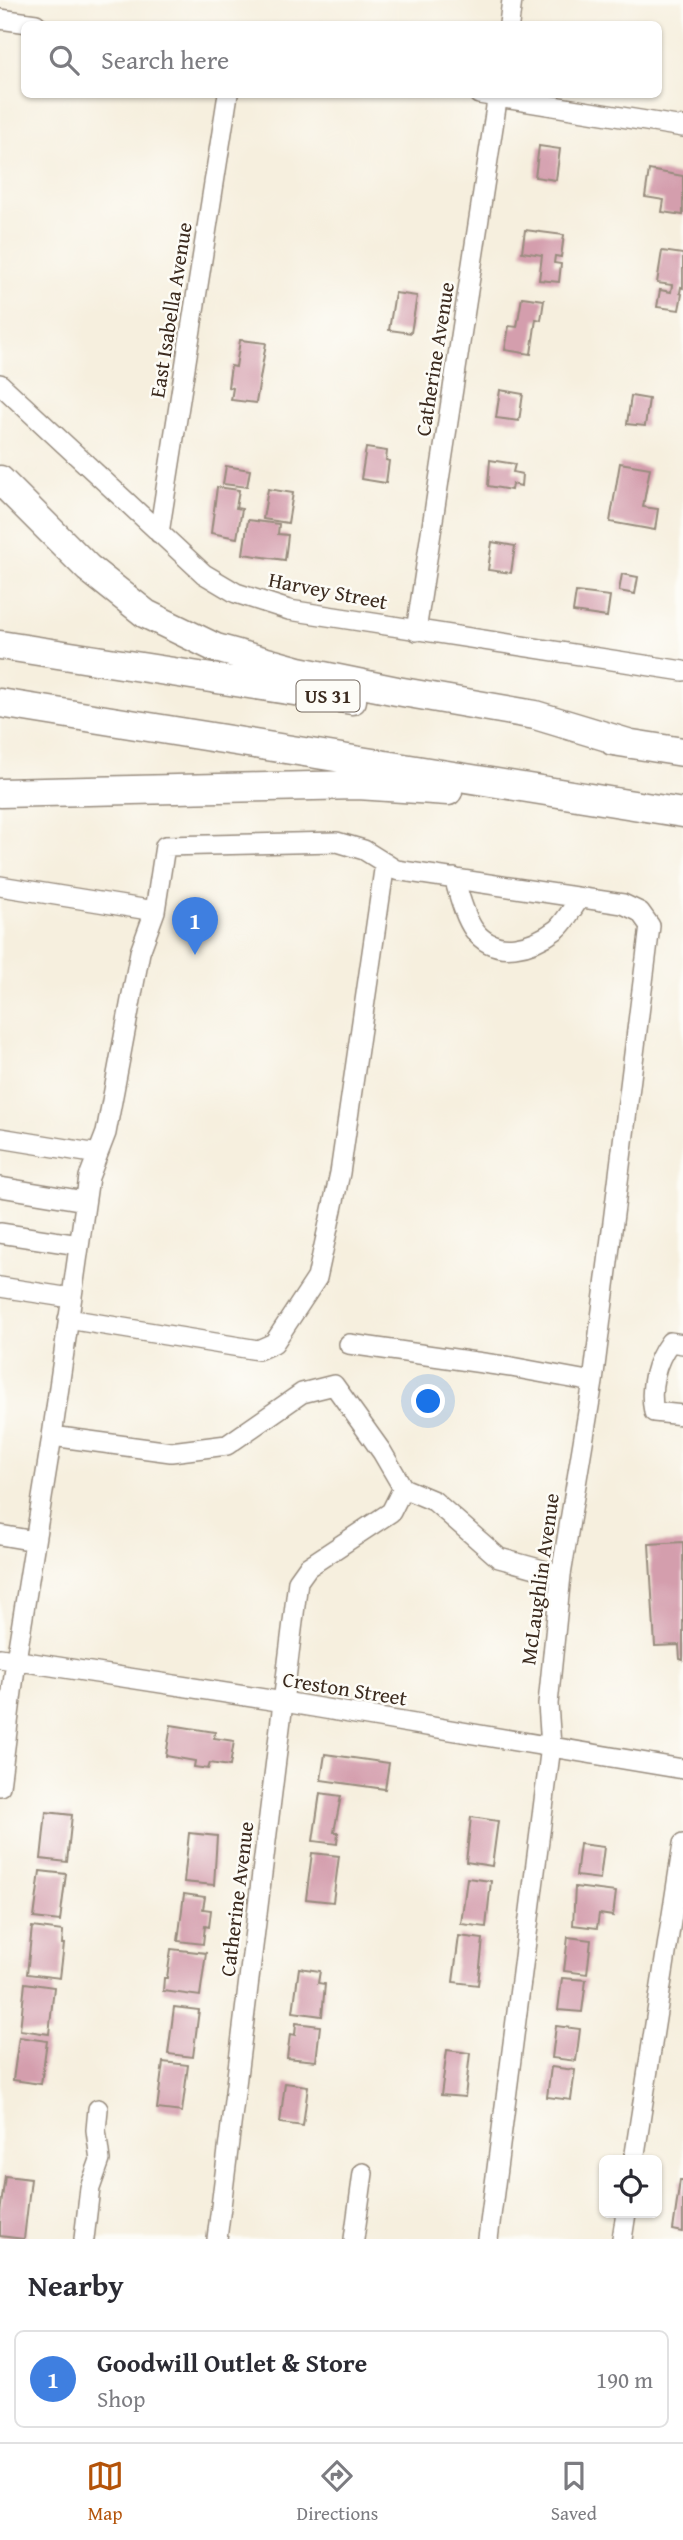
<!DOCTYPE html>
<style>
body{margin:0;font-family:"Gentium Book Plus",serif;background:#f7f7f7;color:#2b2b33}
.controls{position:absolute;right:21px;bottom:21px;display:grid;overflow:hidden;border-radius:10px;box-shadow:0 2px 5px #0004}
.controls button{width:63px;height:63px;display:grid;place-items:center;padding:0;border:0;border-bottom:2px solid #e1e1e2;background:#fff;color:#2b2b33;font:35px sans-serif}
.you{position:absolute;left:429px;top:1402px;width:24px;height:24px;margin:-18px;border:5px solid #fff;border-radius:50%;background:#1a73e8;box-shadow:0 0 0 10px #1a73e833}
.badge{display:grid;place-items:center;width:46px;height:46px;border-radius:50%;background:#b45309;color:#fff;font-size:23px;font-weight:700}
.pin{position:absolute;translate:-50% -58px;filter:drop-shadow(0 2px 4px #0008)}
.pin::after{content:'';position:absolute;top:37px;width:24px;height:21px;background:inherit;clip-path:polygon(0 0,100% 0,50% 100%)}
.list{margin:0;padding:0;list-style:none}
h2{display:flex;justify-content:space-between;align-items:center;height:91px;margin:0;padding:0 28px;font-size:30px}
h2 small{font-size:23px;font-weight:400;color:#7c7c81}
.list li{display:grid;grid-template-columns:46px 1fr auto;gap:21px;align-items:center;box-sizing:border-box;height:98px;margin:0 14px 14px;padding:0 14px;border:2px solid #e1e1e2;border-radius:10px}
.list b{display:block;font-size:26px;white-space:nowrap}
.list p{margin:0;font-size:23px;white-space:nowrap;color:#7c7c81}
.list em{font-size:23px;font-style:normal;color:#7c7c81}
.icon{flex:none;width:38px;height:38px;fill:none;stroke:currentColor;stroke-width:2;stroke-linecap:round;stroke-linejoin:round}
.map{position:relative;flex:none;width:683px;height:2239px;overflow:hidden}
.search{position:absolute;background:#fff;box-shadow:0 2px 5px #0004;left:21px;right:21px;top:21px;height:77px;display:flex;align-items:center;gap:18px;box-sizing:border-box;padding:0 24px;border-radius:10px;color:#7c7c81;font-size:26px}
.sheet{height:203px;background:#fff}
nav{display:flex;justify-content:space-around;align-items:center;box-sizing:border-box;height:98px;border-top:2px solid #e1e1e2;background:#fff;font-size:19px;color:#7c7c81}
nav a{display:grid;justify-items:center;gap:4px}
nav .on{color:#b45309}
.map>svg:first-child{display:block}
.building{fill:#d49ead}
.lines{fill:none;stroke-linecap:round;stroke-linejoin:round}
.minor-casing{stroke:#988c7e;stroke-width:22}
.highway-casing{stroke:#988c7e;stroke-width:31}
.minor{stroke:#fff;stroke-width:19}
.highway{stroke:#fff;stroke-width:28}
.labels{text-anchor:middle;stroke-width:5;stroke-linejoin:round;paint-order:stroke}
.shield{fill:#fdfcf7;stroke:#75695f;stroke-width:2}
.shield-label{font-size:19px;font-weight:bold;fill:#3b2a1e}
.street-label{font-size:21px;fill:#3b2a1e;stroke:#fdfcf7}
</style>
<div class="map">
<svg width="683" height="2239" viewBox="0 0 683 2239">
<rect width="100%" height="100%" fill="#fdfcf7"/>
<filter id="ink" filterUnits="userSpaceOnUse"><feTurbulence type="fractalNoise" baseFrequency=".0143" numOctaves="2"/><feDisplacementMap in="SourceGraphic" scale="14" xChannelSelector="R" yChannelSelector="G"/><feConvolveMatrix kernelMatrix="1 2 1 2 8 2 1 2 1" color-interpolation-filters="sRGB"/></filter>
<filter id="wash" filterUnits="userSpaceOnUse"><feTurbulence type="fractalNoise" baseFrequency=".00686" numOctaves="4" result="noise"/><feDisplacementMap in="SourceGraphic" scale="28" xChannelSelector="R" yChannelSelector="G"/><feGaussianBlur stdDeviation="1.57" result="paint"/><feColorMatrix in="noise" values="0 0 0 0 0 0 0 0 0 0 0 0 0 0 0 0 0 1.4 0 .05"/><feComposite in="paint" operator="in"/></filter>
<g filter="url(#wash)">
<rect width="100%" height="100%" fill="#f6efde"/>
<g id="blocks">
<!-- building -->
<path class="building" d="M 539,146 L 560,149 L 556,180 L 535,177 Z
M 649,170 L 683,176 L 683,215 L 662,212 L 664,200 L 645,197 Z
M 525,230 L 564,235 L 561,257 L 555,256 L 554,263 L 561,264 L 559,282 L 539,280 L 542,255 L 522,252 Z
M 662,251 L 683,254 L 683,288 L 681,287 L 680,293 L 682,294 L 679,310 L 657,307 L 660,290 L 671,292 L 672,285 L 657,283 Z
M 395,293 L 417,296 L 411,333 L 389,330 Z
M 522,297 L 544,300 L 541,320 L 536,319 L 531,354 L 505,350 L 509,326 L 517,327 Z
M 240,340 L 266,343 L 256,403 L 231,400 L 233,388 L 228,387 L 231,366 L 236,367 Z
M 500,390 L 523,394 L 519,421 L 496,418 Z
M 631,396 L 649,399 L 645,426 L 627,424 Z
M 366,448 L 387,451 L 386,460 L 389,461 L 386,483 L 361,479 Z
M 490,460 L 515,464 L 513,472 L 522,474 L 521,486 L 512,484 L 511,490 L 488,486 Z
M 620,463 L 650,468 L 643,507 L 658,509 L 655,530 L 610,522 Z
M 226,466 L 250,470 L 247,487 L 223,484 Z
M 217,487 L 239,490 L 236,508 L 242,509 L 237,538 L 211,533 Z
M 268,489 L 293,493 L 288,523 L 263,519 Z
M 248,520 L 279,524 L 278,534 L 288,535 L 285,560 L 243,554 Z
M 492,542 L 515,546 L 511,573 L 488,570 Z
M 622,574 L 638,577 L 635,594 L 619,591 Z
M 576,592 L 610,596 L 607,617 L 573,612 Z
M 683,1542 L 683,1660 L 680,1659 L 679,1645 L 655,1646 L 649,1544 Z
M 171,1725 L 215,1732 L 214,1738 L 234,1741 L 230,1766 L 210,1763 L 208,1769 L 194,1767 L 195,1761 L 166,1756 Z
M 325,1754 L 389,1763 L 385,1789 L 321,1780 Z
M 320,1793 L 341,1796 L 334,1832 L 338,1832 L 337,1844 L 313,1841 Z
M 46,1812 L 72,1815 L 67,1862 L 41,1859 Z
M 471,1817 L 498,1821 L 492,1866 L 466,1862 Z
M 189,1833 L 217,1836 L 214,1885 L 184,1882 Z
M 580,1844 L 604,1847 L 600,1879 L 576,1876 Z
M 312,1853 L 339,1856 L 333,1902 L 306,1899 Z
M 40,1871 L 66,1874 L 60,1921 L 34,1918 Z
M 467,1878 L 491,1881 L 486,1927 L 461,1924 Z
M 575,1887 L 616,1892 L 613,1916 L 599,1914 L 597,1928 L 573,1925 Z
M 184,1894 L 205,1897 L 203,1909 L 211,1910 L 209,1927 L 205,1926 L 203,1944 L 178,1941 Z
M 32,1927 L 63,1931 L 62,1944 L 64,1944 L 60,1978 L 27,1974 Z
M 459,1936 L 483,1939 L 478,1985 L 453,1982 Z
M 568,1937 L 591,1940 L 587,1974 L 564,1971 Z
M 171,1949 L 206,1953 L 200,1996 L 163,1991 L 164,1978 L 167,1978 Z
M 299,1968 L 320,1971 L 318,1983 L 325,1984 L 322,2016 L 293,2012 Z
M 562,1978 L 586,1980 L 582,2012 L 558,2010 Z
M 25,1983 L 54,1987 L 49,2034 L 20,2030 Z
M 174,2007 L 199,2010 L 193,2057 L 168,2054 Z
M 296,2023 L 320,2026 L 316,2061 L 287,2058 L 290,2034 L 295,2035 Z
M 556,2026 L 580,2029 L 576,2061 L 552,2058 Z
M 19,2037 L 47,2041 L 41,2084 L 13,2080 Z
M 447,2050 L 470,2053 L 465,2097 L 441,2095 Z
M 163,2062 L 188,2065 L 182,2112 L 157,2109 Z
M 551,2067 L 575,2070 L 571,2100 L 547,2097 Z
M 285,2083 L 308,2086 L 303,2126 L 280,2123 Z
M 5,2176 L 31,2179 L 24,2239 L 0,2236 L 0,2213 Z
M 680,2180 L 683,2180 L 683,2232 L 673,2230 Z"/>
</g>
</g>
<g filter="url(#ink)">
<use href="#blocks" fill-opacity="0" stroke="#988c7e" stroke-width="2"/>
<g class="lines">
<defs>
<path id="minor" d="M 0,19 L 36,24
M 509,24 L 512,0
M 479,94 L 683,127
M 0,384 L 204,574 L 236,593 L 289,610 L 683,671
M 159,533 L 228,94
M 416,631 L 498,94
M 454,878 C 459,894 464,916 474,930 C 495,959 533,947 557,929 C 566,921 573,907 580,898
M 0,886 L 155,911
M 0,1138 L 98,1154
M 0,1187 L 85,1201
M 0,1233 L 79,1245
M 0,1287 L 71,1298
M 68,1319 L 258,1350 L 274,1343 L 317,1278 L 340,1173 L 385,863
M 349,1344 L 511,1367 L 593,1382
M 683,1344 L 670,1342 C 655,1362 649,1388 654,1412 L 683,1415
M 52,1436 L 171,1452 L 227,1445 L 302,1393 L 334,1385 L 382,1452 L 403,1488 L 391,1512 L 308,1567 L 298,1581 L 217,2239
M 403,1488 L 434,1501 L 499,1558 L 561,1575
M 0,1535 L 35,1541
M 0,1658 L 284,1702 L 683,1769
M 0,1786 L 16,1660 L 52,1436 L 89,1177 L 106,1133 L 140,952 L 155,911 L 165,846 L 337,842 L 364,850 L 396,870 L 623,904 L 640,912 L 650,926 L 593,1382 L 561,1575 L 548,1704 L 551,1746 L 488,2239
M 634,2160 L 683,1844
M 84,2239 L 90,2188 L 100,2160 L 96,2130 L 98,2109
M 354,2239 L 363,2173
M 622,2239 L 626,2213"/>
<path id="highway" d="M 0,480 L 88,568 L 146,614 L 216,648 L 299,671 L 397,691 L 535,715 L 631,744
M 0,645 L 352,700
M 0,703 L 683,813
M 613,741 L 683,752
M 0,793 L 358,785 L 448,791"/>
</defs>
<!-- minor casing -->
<use href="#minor" class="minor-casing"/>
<!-- highway casing -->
<use href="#highway" class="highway-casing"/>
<!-- minor -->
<use href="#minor" class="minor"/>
<!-- highway -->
<use href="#highway" class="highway"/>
</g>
</g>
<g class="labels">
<!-- shield labels -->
<rect class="shield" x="296.5" y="680.5" width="63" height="31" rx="5"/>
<g class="shield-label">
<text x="328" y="703">US 31</text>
</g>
<!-- street labels -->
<g class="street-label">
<text transform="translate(171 310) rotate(-81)" y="7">East Isabella Avenue</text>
<text transform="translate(435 359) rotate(-81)" y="7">Catherine Avenue</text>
<text transform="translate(328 591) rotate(11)" y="7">Harvey Street</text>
<text transform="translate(540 1579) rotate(-82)" y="7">McLaughlin Avenue</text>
<text transform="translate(345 1689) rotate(9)" y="7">Creston Street</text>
<text transform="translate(237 1899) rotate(-83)" y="7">Catherine Avenue</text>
</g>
</g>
</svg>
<div class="controls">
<button><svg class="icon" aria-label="locate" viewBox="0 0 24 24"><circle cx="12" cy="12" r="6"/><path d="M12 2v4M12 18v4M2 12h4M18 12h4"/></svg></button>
</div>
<div class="you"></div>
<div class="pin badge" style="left:195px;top:955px;background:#3f7fe0">1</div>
<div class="search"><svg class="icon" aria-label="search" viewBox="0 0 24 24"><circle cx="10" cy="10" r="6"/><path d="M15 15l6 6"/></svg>Search here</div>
</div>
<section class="sheet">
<h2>Nearby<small></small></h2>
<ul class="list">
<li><span class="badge" style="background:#3f7fe0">1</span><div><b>Goodwill Outlet &amp; Store</b><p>Shop</p></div><em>190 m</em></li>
</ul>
</section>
<nav>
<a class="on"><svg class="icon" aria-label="map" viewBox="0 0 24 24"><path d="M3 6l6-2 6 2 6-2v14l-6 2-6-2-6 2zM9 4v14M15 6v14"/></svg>Map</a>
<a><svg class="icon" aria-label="directions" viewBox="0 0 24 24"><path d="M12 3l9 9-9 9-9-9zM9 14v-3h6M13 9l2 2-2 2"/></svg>Directions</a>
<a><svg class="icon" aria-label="saved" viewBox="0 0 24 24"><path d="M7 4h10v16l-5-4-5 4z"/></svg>Saved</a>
</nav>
